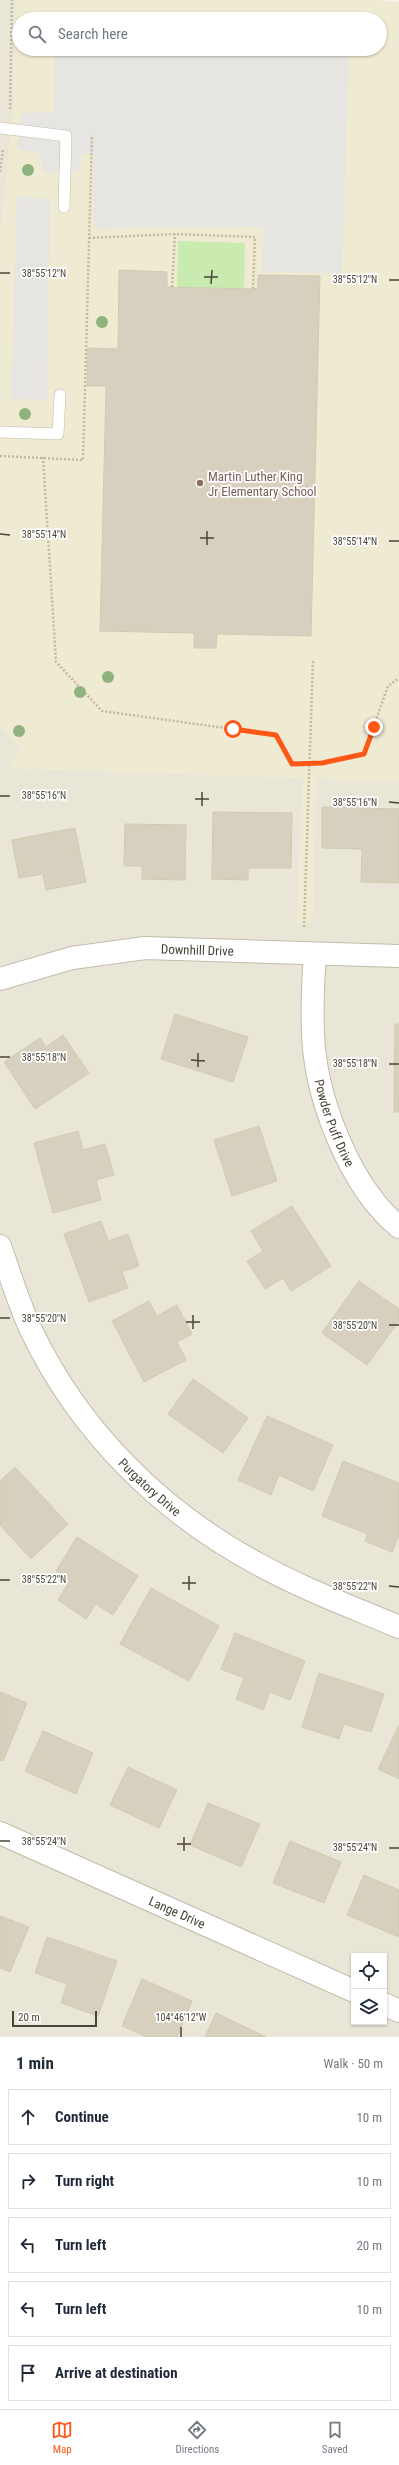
<!DOCTYPE html>
<meta charset="utf-8">
<style>
body{margin:0;font-family:"Roboto Condensed",sans-serif;background:#f6f6f7;color:#1f2937}
.controls{position:absolute;right:12px;bottom:12px;display:grid;overflow:hidden;border-radius:0px;box-shadow:0 1px 3px #0004}
.controls button{width:36px;height:36px;display:grid;place-items:center;padding:0;border:0;border-bottom:1px solid #e0e1e3;background:#fff;color:#1f2937;font:20px sans-serif}
.scale{position:absolute;left:12px;bottom:10px;width:85px;box-sizing:border-box;padding-left:4px;border:2px solid #494437;border-top:0;font-size:11px;line-height:14px;white-space:nowrap;color:#494437;-webkit-text-stroke:3px #fff;paint-order:stroke}
.stop{position:absolute;width:12px;height:12px;margin:-9px;border:3px solid #ff5716;border-radius:50%;background:#fff}
.stop.end{background:#ff5716;border-color:#fff;box-shadow:0 1px 4px #0008}
.list{margin:0;padding:0;list-style:none}
h2{display:flex;justify-content:space-between;align-items:center;height:52px;margin:0;padding:0 16px;font-size:17px}
h2 small{font-size:13px;font-weight:400;color:#747a83}
.list li{display:grid;grid-template-columns:26px 1fr auto;gap:12px;align-items:center;box-sizing:border-box;height:56px;margin:0 8px 8px;padding:0 8px;border:1px solid #e0e1e3;border-radius:0px}
.list b{display:block;font-size:15px;white-space:nowrap}
.list em{font-size:13px;font-style:normal;color:#747a83}
.icon{flex:none;width:22px;height:22px;fill:none;stroke:currentColor;stroke-width:2;stroke-linecap:round;stroke-linejoin:round}
.map{position:relative;flex:none;width:399px;height:2037px;overflow:hidden}
.search{position:absolute;background:#fff;box-shadow:0 1px 3px #0004;left:12px;right:12px;top:12px;height:44px;display:flex;align-items:center;gap:10px;box-sizing:border-box;padding:0 14px;border-radius:22px;color:#747a83;font-size:15px}
.sheet{height:372px;background:#fff}
nav{display:flex;justify-content:space-around;align-items:center;box-sizing:border-box;height:56px;border-top:1px solid #e0e1e3;background:#fff;font-size:11px;color:#747a83}
nav a{display:grid;justify-items:center;gap:2px}
nav .on{color:#ff5716}
.map>svg:first-child{display:block}
.residential{fill:#e9e6d7;fill-rule:evenodd}
.education{fill:#efead2;fill-rule:evenodd}
.green{fill:#c9ebb0}
.parking{fill:#e6e5e1}
.building{fill:#d7d0be;stroke:#d2cab0}
.lines{fill:none;stroke-linecap:round;stroke-linejoin:round}
.lane-casing{stroke:#c1bcab;stroke-width:12}
.street-casing{stroke:#c1bcab;stroke-width:24}
.path{stroke:#c4ba9b;stroke-width:2.5;stroke-dasharray:2 2;stroke-linecap:butt}
.lane{stroke:#fff;stroke-width:11}
.street{stroke:#fff;stroke-width:22}
.tree{fill:#8fb37e}
.route{stroke:#ff5716;stroke-width:5}
.ticks{fill:none;stroke:#494437;stroke-width:1.5}
.education-dot{fill:#8d6e63;stroke:#fff;stroke-width:1.5}
.labels{text-anchor:middle;stroke-width:3.5;stroke-linejoin:round;paint-order:stroke}
.education-label{font-size:13px;fill:#785e54;stroke:#fff;text-anchor:start}
.street-label{font-size:13px;fill:#494437;stroke:#fff}
.ticks-label{font-size:10px;text-anchor:middle;fill:#494437;stroke:#fff;stroke-width:3.5;stroke-linejoin:round;paint-order:stroke}
</style>
<div class="map">
<svg width="399" height="2037" viewBox="0 0 399 2037">
<rect width="100%" height="100%" fill="#f5f3e9"/>
<!-- residential -->
<path class="residential" d="M 0,0 L 16,0 L 14,103 L 0,241 Z
M 0,726 L 21,749 L 10,768 L 303,778 L 297,923 L 312,923 L 316,779 L 399,781 L 399,2037 L 0,2037 ZM 354,1956 L 384,1956 L 384,2022 L 354,2022 Z"/>
<!-- education -->
<path class="education" d="M 16,0 L 376,0 L 399,2 L 399,781 L 316,779 L 312,923 L 297,923 L 303,778 L 10,768 L 21,749 L 0,726 L 0,241 L 14,103 ZM 19,19 L 380,19 L 380,49 L 19,49 Z"/>
<!-- green -->
<path class="green" d="M 178,241 L 245,243 L 244,289 L 177,287 Z"/>
<!-- parking -->
<path class="parking" d="M 56,16 L 198,19 L 56,19 Z
M 55,49 L 349,49 L 342,274 L 262,271 L 264,227 L 94,228 L 94,155 L 82,154 L 78,172 L 45,172 L 38,153 L 18,149 L 21,113 L 54,112 Z
M 17,196 L 50,199 L 47,400 L 11,399 Z"/>
<!-- building -->
<path class="building" d="M 119,270 L 167,272 L 167,287 L 253,289 L 258,288 L 258,275 L 320,276 L 311,636 L 217,634 L 216,648 L 194,648 L 194,633 L 100,631 L 106,386 L 87,386 L 88,348 L 118,349 Z
M 322,807 L 399,809 L 399,883 L 361,882 L 362,849 L 322,848 Z
M 213,812 L 292,813 L 291,868 L 248,868 L 248,880 L 212,879 Z
M 125,824 L 186,825 L 185,880 L 142,879 L 142,866 L 124,866 Z
M 75,828 L 86,882 L 46,890 L 43,874 L 19,878 L 12,840 Z
M 175,1014 L 248,1037 L 233,1082 L 161,1059 Z
M 395,1024 L 399,1024 L 399,1112 L 394,1112 Z
M 63,1035 L 89,1073 L 35,1109 L 4,1062 L 40,1038 L 46,1047 Z
M 259,1126 L 277,1181 L 232,1196 L 214,1140 Z
M 78,1131 L 83,1150 L 105,1144 L 114,1175 L 96,1180 L 101,1200 L 53,1213 L 34,1143 Z
M 292,1206 L 331,1266 L 291,1291 L 283,1278 L 265,1289 L 247,1261 L 263,1251 L 251,1231 Z
M 101,1221 L 108,1241 L 128,1234 L 139,1266 L 122,1272 L 128,1288 L 89,1302 L 64,1234 Z
M 359,1281 L 399,1309 L 399,1321 L 367,1365 L 322,1333 Z
M 149,1301 L 157,1316 L 177,1305 L 192,1334 L 177,1342 L 186,1360 L 144,1382 L 112,1321 Z
M 193,1379 L 248,1418 L 223,1453 L 168,1414 Z
M 267,1416 L 333,1445 L 313,1491 L 279,1475 L 271,1495 L 238,1480 Z
M 343,1461 L 399,1483 L 399,1535 L 392,1552 L 365,1541 L 368,1534 L 322,1516 Z
M 15,1467 L 68,1524 L 31,1559 L 0,1525 L 0,1481 Z
M 77,1537 L 138,1576 L 113,1615 L 96,1604 L 86,1619 L 58,1600 L 70,1580 L 56,1571 Z
M 151,1588 L 219,1626 L 189,1681 L 120,1644 Z
M 235,1633 L 305,1661 L 290,1700 L 270,1692 L 263,1710 L 236,1699 L 244,1678 L 221,1669 Z
M 319,1673 L 384,1694 L 371,1732 L 344,1724 L 339,1739 L 302,1727 Z
M 0,1692 L 27,1703 L 3,1761 L 0,1760 Z
M 399,1725 L 399,1779 L 378,1769 Z
M 43,1731 L 93,1753 L 76,1794 L 25,1771 Z
M 128,1767 L 177,1790 L 159,1828 L 110,1805 Z
M 208,1803 L 260,1824 L 241,1867 L 190,1845 Z
M 290,1841 L 341,1862 L 324,1903 L 273,1883 Z
M 364,1875 L 399,1890 L 399,1937 L 347,1915 Z
M 0,1916 L 29,1927 L 10,1972 L 0,1968 Z
M 47,1937 L 117,1961 L 98,2016 L 61,2003 L 67,1984 L 35,1973 Z
M 142,1979 L 192,2001 L 177,2037 L 147,2037 L 122,2026 Z
M 216,2013 L 266,2037 L 205,2037 Z"/>
<g class="lines">
<defs>
<path id="lane" d="M 0,128 L 66,136 L 64,207
M 0,432 L 58,434 L 60,395"/>
<g id="street">
<path id="s1" d="M 315,954 C 313,980 312,1007 313,1033 C 315,1096 349,1186 399,1227"/>
<path id="s2" d="M 0,979 L 72,958 L 145,948 L 399,956"/>
<path id="s3" d="M 0,1246 C 10,1274 19,1305 32,1332 C 80,1432 161,1512 258,1564 C 303,1589 352,1607 399,1627"/>
<path id="s4" d="M 0,1833 L 354,1991"/>
<path d="M 384,2004 L 399,2011"/>
</g>
</defs>
<!-- lane casing -->
<use href="#lane" class="lane-casing"/>
<!-- street casing -->
<use href="#street" class="street-casing"/>
<!-- path -->
<path class="path" d="M 10,109 L 12,0
M 0,172 L 3,149
M 89,238 L 175,234 L 255,237 L 253,289
M 172,287 L 175,234
M 0,456 L 83,460 L 92,135
M 43,457 L 56,662 L 102,711 L 276,735 L 292,764 L 322,763 L 364,754 L 388,686 L 399,678
M 304,927 L 313,660"/>
<!-- lane -->
<use href="#lane" class="lane"/>
<!-- street -->
<use href="#street" class="street"/>
</g>
<!-- trees -->
<g class="tree">
<circle cx="28" cy="170" r="6"/>
<circle cx="102" cy="322" r="6"/>
<circle cx="25" cy="414" r="6"/>
<circle cx="108" cy="677" r="6"/>
<circle cx="80" cy="692" r="6"/>
<circle cx="19" cy="731" r="6"/>
</g>
<g class="lines">
<!-- route -->
<path class="route" d="M 233,729 L 276,735 L 292,764 L 322,763 L 364,754 L 374,727"/>
</g>
<!-- ticks -->
<path class="ticks" d="M 0,273 L 10,273M 204,277 L 218,277M 389,280 L 399,280M 211,284 L 212,270M 0,534 L 10,535M 200,538 L 214,538M 389,541 L 399,541M 207,545 L 207,531M 0,796 L 10,796M 195,799 L 209,799M 389,802 L 399,803M 202,806 L 202,792M 0,1057 L 10,1057M 191,1060 L 205,1061M 389,1064 L 399,1064M 198,1067 L 198,1053M 0,1318 L 10,1318M 186,1322 L 200,1322M 389,1325 L 399,1325M 193,1329 L 193,1315M 0,1580 L 10,1580M 182,1583 L 196,1583M 389,1586 L 399,1587M 189,1590 L 189,1576M 0,1841 L 10,1841M 177,1844 L 191,1844M 389,1848 L 399,1848M 184,1851 L 184,1837M 181,2037 L 181,2027"/>
<!-- markers -->
<circle class="education-dot" cx="200" cy="483" r="4"/>
<g class="labels">
<!-- education labels -->
<g class="education-label">
<text x="208" y="481">Martin Luther King<tspan x="208" dy="15">Jr Elementary School</tspan></text>
</g>
<!-- street labels -->
<g class="street-label">
<text dy="5" stroke="none"><textPath href="#s2" startOffset="201">Downhill Drive</textPath></text>
<text dy="5" stroke="none"><textPath href="#s1" startOffset="172">Powder Puff Drive</textPath></text>
<text dy="5" stroke="none"><textPath href="#s3" startOffset="288">Purgatory Drive</textPath></text>
<text dy="5" stroke="none"><textPath href="#s4" startOffset="194">Lange Drive</textPath></text>
</g>
</g>
<g class="ticks-label">
<text x="44" y="277">38°55'12"N</text>
<text x="355" y="283">38°55'12"N</text>
<text x="44" y="538">38°55'14"N</text>
<text x="355" y="545">38°55'14"N</text>
<text x="44" y="799">38°55'16"N</text>
<text x="355" y="806">38°55'16"N</text>
<text x="44" y="1061">38°55'18"N</text>
<text x="355" y="1067">38°55'18"N</text>
<text x="44" y="1322">38°55'20"N</text>
<text x="355" y="1329">38°55'20"N</text>
<text x="44" y="1583">38°55'22"N</text>
<text x="355" y="1590">38°55'22"N</text>
<text x="44" y="1845">38°55'24"N</text>
<text x="355" y="1851">38°55'24"N</text>
<text x="181" y="2021">104°46'12"W</text>
</g>
</svg>
<div class="controls">
<button><svg class="icon" aria-label="locate" viewBox="0 0 24 24"><circle cx="12" cy="12" r="6"/><path d="M12 2v4M12 18v4M2 12h4M18 12h4"/></svg></button>
<button><svg class="icon" aria-label="layers" viewBox="0 0 24 24"><path d="M12 4l9 5-9 5-9-5zM3 14l9 5 9-5"/></svg></button>
</div>
<div class="scale">20 m</div>
<div class="stop" style="left:233px;top:729px"></div>
<div class="stop end" style="left:374px;top:727px"></div>
<div class="search"><svg class="icon" aria-label="search" viewBox="0 0 24 24"><circle cx="10" cy="10" r="6"/><path d="M15 15l6 6"/></svg>Search here</div>
</div>
<section class="sheet">
<h2>1 min<small>Walk · 50 m</small></h2>
<ul class="list">
<li><svg class="icon" aria-label="ahead" viewBox="0 0 24 24"><path d="M12 20V5M6 11l6-6 6 6"/></svg><div><b>Continue</b></div><em>10 m</em></li>
<li><svg class="icon" aria-label="right" viewBox="0 0 24 24"><path d="M7 20v-9h11M14 6l5 5-5 5"/></svg><div><b>Turn right</b></div><em>10 m</em></li>
<li><svg class="icon" aria-label="left" viewBox="0 0 24 24"><path d="M17 20v-9H6M10 6l-5 5 5 5"/></svg><div><b>Turn left</b></div><em>20 m</em></li>
<li><svg class="icon" aria-label="left" viewBox="0 0 24 24"><path d="M17 20v-9H6M10 6l-5 5 5 5"/></svg><div><b>Turn left</b></div><em>10 m</em></li>
<li><svg class="icon" aria-label="arrive" viewBox="0 0 24 24"><path d="M6 21V4h12l-3 4 3 4H6"/></svg><div><b>Arrive at destination</b></div></li>
</ul>
</section>
<nav>
<a class="on"><svg class="icon" aria-label="map" viewBox="0 0 24 24"><path d="M3 6l6-2 6 2 6-2v14l-6 2-6-2-6 2zM9 4v14M15 6v14"/></svg>Map</a>
<a><svg class="icon" aria-label="directions" viewBox="0 0 24 24"><path d="M12 3l9 9-9 9-9-9zM9 14v-3h6M13 9l2 2-2 2"/></svg>Directions</a>
<a><svg class="icon" aria-label="saved" viewBox="0 0 24 24"><path d="M7 4h10v16l-5-4-5 4z"/></svg>Saved</a>
</nav>
